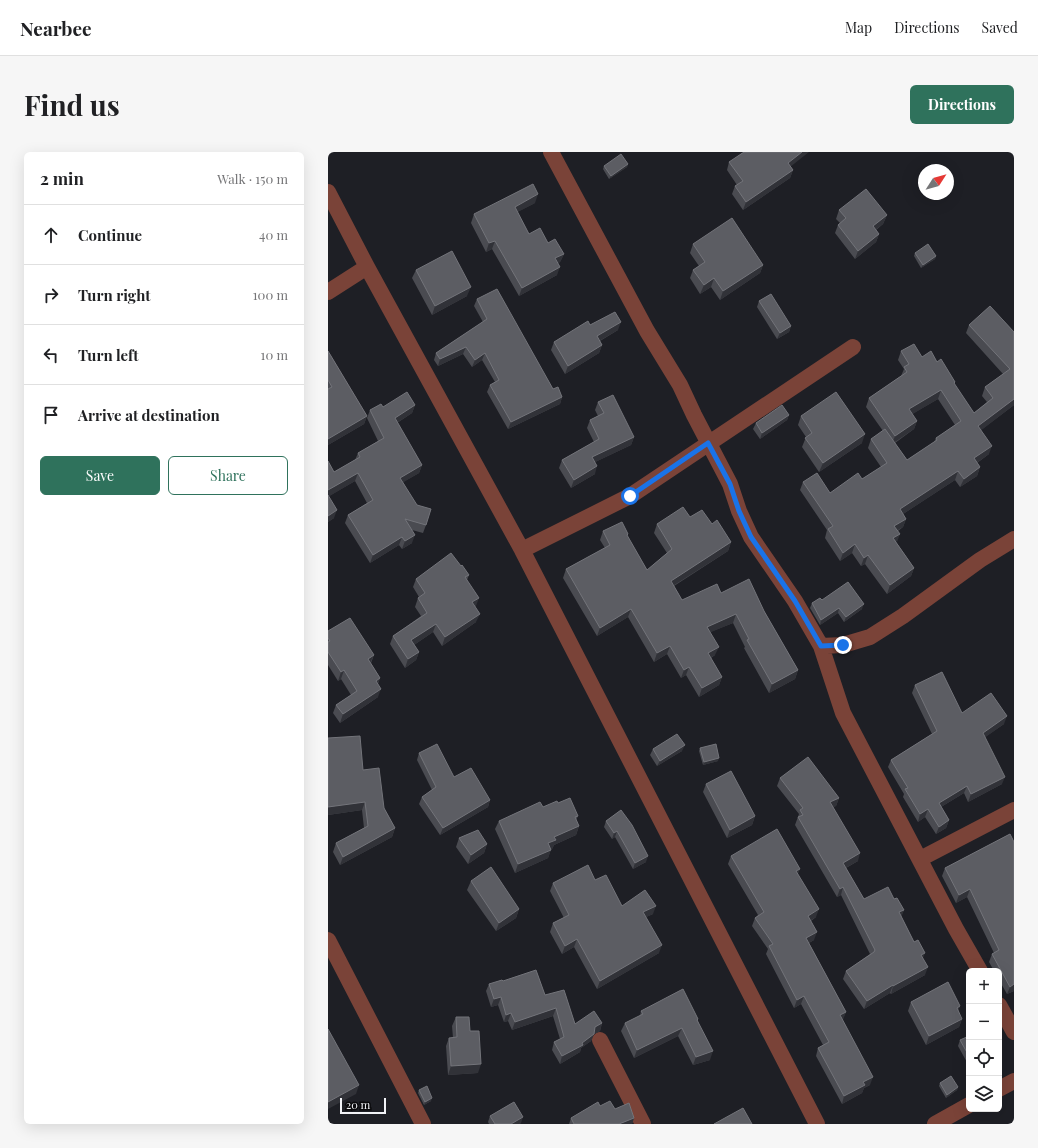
<!DOCTYPE html>
<meta charset="utf-8">
<style>
body{margin:0;font-family:"Playfair Display",serif;background:#f6f6f6;color:#202124}
.controls{position:absolute;right:12px;bottom:12px;display:grid;overflow:hidden;border-radius:6px;box-shadow:0 4px 16px #0002}
.controls button{width:36px;height:36px;display:grid;place-items:center;padding:0;border:0;border-bottom:1px solid #e0e0e0;background:#fff;color:#202124;font:20px sans-serif}
.compass{position:absolute;left:590px;top:12px;width:36px;height:36px;border-radius:50%;background:#fff;box-shadow:0 4px 16px #0002;rotate:54deg}
.scale{position:absolute;left:12px;bottom:10px;width:46px;box-sizing:border-box;padding-left:4px;border:2px solid #f2f3f7;border-top:0;font-size:11px;line-height:14px;white-space:nowrap;color:#f2f3f7;-webkit-text-stroke:3px #09090b;paint-order:stroke}
.stop{position:absolute;width:12px;height:12px;margin:-9px;border:3px solid #1a73e8;border-radius:50%;background:#fff}
.stop.end{background:#1a73e8;border-color:#fff;box-shadow:0 1px 4px #0008}
.list{margin:0;padding:0;list-style:none}
h2{display:flex;justify-content:space-between;align-items:center;height:52px;margin:0;padding:0 16px;font-size:17px}
h2 small{font-size:13px;font-weight:400;color:#757577}
.list li{display:grid;grid-template-columns:26px 1fr auto;gap:12px;align-items:center;box-sizing:border-box;height:60px;padding:0 16px;border-top:1px solid #e0e0e0}
.list b{display:block;font-size:15px;white-space:nowrap}
.list em{font-size:13px;font-style:normal;color:#757577}
.actions{display:flex;gap:8px;padding:12px 16px}
.actions a{flex:1;padding:9px 0;border:1px solid #2f725c;border-radius:6px;text-align:center;font-size:14px;color:#2f725c}
.actions .main{background:#2f725c;color:#fff}
.icon{flex:none;width:22px;height:22px;fill:none;stroke:currentColor;stroke-width:2;stroke-linecap:round;stroke-linejoin:round}
.map{position:relative;flex:none;width:686px;height:972px;overflow:hidden;border-radius:6px}
header{display:flex;align-items:center;gap:24px;box-sizing:border-box;height:56px;padding:0 20px;background:#fff;border-bottom:1px solid #e0e0e0}
header strong{font-size:19px}
nav{display:flex;gap:22px;margin-inline-start:auto;font-size:14px}
.intro{display:flex;align-items:center;justify-content:space-between;box-sizing:border-box;height:96px;padding:0 24px}
h1{margin:0;font-size:28px}
.button{padding:10px 18px;border-radius:6px;background:#2f725c;color:#fff;font-size:14px;font-weight:700}
main{display:flex;gap:24px;padding:0 24px}
aside{flex:1;background:#fff;border-radius:6px;box-shadow:0 4px 16px #0002}
.map>svg:first-child{display:block}
.lines{fill:none;stroke-linecap:round;stroke-linejoin:round}
.street{stroke:#7a4338;stroke-width:16}
.wall{fill:#4a4b51;fill-rule:evenodd}
.shaded-wall{fill:#313238}
.building{fill:#5c5d63;stroke:#73747a}
.route{stroke:#1a73e8;stroke-width:5}
</style>
<header>
<strong>Nearbee</strong>
<nav><a>Map</a><a>Directions</a><a>Saved</a></nav>
</header>
<div class="intro"><h1>Find us</h1><a class="button">Directions</a></div>
<main>
<aside>
<h2>2 min<small>Walk · 150 m</small></h2>
<ul class="list">
<li><svg class="icon" aria-label="ahead" viewBox="0 0 24 24"><path d="M12 20V5M6 11l6-6 6 6"/></svg><div><b>Continue</b></div><em>40 m</em></li>
<li><svg class="icon" aria-label="right" viewBox="0 0 24 24"><path d="M7 20v-9h11M14 6l5 5-5 5"/></svg><div><b>Turn right</b></div><em>100 m</em></li>
<li><svg class="icon" aria-label="left" viewBox="0 0 24 24"><path d="M17 20v-9H6M10 6l-5 5 5 5"/></svg><div><b>Turn left</b></div><em>10 m</em></li>
<li><svg class="icon" aria-label="arrive" viewBox="0 0 24 24"><path d="M6 21V4h12l-3 4 3 4H6"/></svg><div><b>Arrive at destination</b></div></li>
</ul>
<div class="actions"><a class="main">Save</a><a>Share</a></div>
</aside>
<div class="map">
<svg width="686" height="972" viewBox="0 0 686 972">
<rect width="100%" height="100%" fill="#1e1f25"/>
<g class="lines">
<!-- street -->
<path class="street" d="M 223,0 L 319,179 L 352,233 L 366,263 L 402,332 L 411,359 L 423,385 L 467,449 L 493,494 L 515,561 L 628,777 L 652,819
M 0,40 L 39,115 L 194,398 L 489,972
M 0,140 L 39,115
M 194,398 L 302,344 L 525,195
M 493,494 L 515,493 L 542,485 L 575,464 L 652,408 L 686,387
M 592,707 L 686,658
M 0,788 L 95,972
M 671,853 L 686,880
M 272,888 L 315,972
M 671,937 L 686,929
M 607,972 L 641,953"/>
</g>
<!-- wall -->
<path class="wall" d="M 401,10 L 463,15 L 465,18 L 462,26 L 415,58 L 404,42 L 407,34 L 409,33 L 399,18 Z
M 300,12 L 299,15 L 281,27 L 275,17 L 276,14 Z
M 207,51 L 189,60 L 201,82 L 220,91 L 236,102 L 232,110 L 230,111 L 229,123 L 191,144 L 164,97 L 158,100 L 143,71 L 146,62 Z
M 511,58 L 559,63 L 555,72 L 548,78 L 551,82 L 548,90 L 527,107 L 507,81 L 510,73 L 512,71 L 508,67 Z
M 365,92 L 435,113 L 432,121 L 392,148 L 383,135 L 372,142 L 362,126 L 365,118 L 371,114 L 362,101 Z
M 587,101 L 608,104 L 607,107 L 593,116 L 586,104 Z
M 88,118 L 139,144 L 104,163 L 84,126 Z
M 149,147 L 225,237 L 234,245 L 232,252 L 180,277 L 159,240 L 162,233 L 167,230 L 154,208 L 144,215 L 135,202 L 110,214 L 106,208 L 108,201 L 155,170 L 146,154 Z
M 431,149 L 463,174 L 461,180 L 449,187 L 429,155 Z
M 262,173 L 290,178 L 272,189 L 274,193 L 271,201 L 237,222 L 223,198 L 226,190 Z
M 641,173 L 686,180 L 686,253 L 653,278 L 661,302 L 649,311 L 652,315 L 649,324 L 632,335 L 627,328 L 575,362 L 578,367 L 575,375 L 570,379 L 568,390 L 586,416 L 583,424 L 559,442 L 537,412 L 533,414 L 524,401 L 512,409 L 497,386 L 499,378 L 472,338 L 475,330 L 502,341 L 534,327 L 553,315 L 540,296 L 543,287 L 555,279 L 538,255 L 541,246 L 573,224 L 576,217 L 570,208 L 573,199 L 594,205 L 609,210 L 627,230 L 626,232 L 646,261 L 659,250 L 654,244 L 657,235 L 675,222 L 638,181 ZM 610,247 L 627,273 L 608,286 L 606,290 L 579,308 L 567,291 L 586,277 L 589,269 L 584,262 Z
M 0,199 L 39,264 L 36,272 L 0,293 Z
M 270,250 L 306,285 L 303,293 L 267,310 L 267,322 L 243,336 L 231,316 L 234,308 L 266,290 L 259,276 L 262,268 L 270,264 L 267,258 Z
M 87,253 L 84,261 L 69,271 L 94,313 L 91,321 L 75,330 L 98,373 L 95,381 L 84,378 L 84,391 L 74,397 L 71,393 L 42,411 L 17,371 L 20,363 L 39,351 L 27,329 L 1,344 L 6,366 L 0,370 L 0,309 L 6,320 L 27,308 L 30,301 L 50,289 L 39,266 L 42,258 L 55,255 Z
M 461,263 L 459,268 L 432,287 L 425,277 L 428,271 Z
M 473,264 L 534,291 L 491,320 L 474,295 L 478,285 L 470,273 Z
M 362,365 L 384,372 L 403,390 L 400,399 L 346,434 L 354,448 L 393,441 L 436,459 L 470,518 L 467,527 L 441,541 L 416,496 L 417,495 L 405,471 L 382,480 L 387,503 L 383,506 L 394,525 L 391,533 L 371,545 L 358,523 L 353,526 L 339,502 L 326,510 L 300,465 L 269,484 L 235,426 L 238,417 L 277,396 L 272,388 L 275,379 L 299,384 L 319,418 L 339,401 L 326,381 L 329,372 Z
M 133,414 L 141,423 L 139,428 L 148,454 L 147,455 L 148,470 L 114,494 L 105,480 L 86,493 L 91,500 L 88,508 L 77,516 L 62,492 L 65,484 L 93,464 L 87,455 L 90,446 L 91,445 L 85,435 L 88,427 Z
M 494,448 L 534,457 L 516,470 L 510,461 L 492,473 L 482,456 L 484,451 Z
M 0,479 L 46,503 L 43,511 L 52,526 L 50,532 L 50,545 L 12,571 L 5,561 L 8,553 L 23,543 L 13,527 L 10,529 L 0,513 Z
M 587,533 L 634,561 L 676,572 L 657,585 L 674,632 L 640,650 L 636,641 L 613,655 L 621,668 L 618,676 L 608,682 L 597,665 L 590,670 L 575,645 L 576,642 L 560,615 L 563,608 L 604,582 L 584,541 Z
M 0,586 L 35,618 L 67,676 L 64,685 L 12,713 L 5,700 L 8,691 L 36,676 L 34,658 L 0,663 Z
M 372,596 L 390,609 L 375,613 L 371,599 Z
M 325,597 L 354,599 L 329,614 L 322,603 Z
M 91,601 L 126,625 L 162,648 L 160,655 L 112,683 L 91,652 L 94,645 L 104,638 L 89,608 Z
M 452,626 L 511,646 L 508,654 L 505,655 L 530,709 L 518,716 L 536,747 L 566,747 L 576,758 L 573,764 L 586,790 L 595,806 L 597,823 L 563,842 L 562,841 L 536,857 L 515,827 L 518,819 L 542,802 L 513,743 L 509,745 L 467,673 L 471,662 L 449,634 Z
M 378,632 L 427,664 L 424,673 L 399,686 L 375,640 Z
M 230,651 L 250,664 L 248,668 L 251,674 L 248,683 L 226,693 L 224,697 L 223,697 L 220,706 L 187,721 L 167,677 L 171,669 L 215,655 Z
M 293,658 L 318,710 L 305,717 L 287,685 L 284,687 L 276,675 L 278,669 Z
M 682,682 L 686,839 L 679,842 L 671,828 L 671,819 L 666,819 L 661,810 L 664,802 L 666,801 L 639,745 L 628,751 L 614,724 L 617,716 Z
M 131,686 L 159,692 L 156,701 L 140,712 L 128,695 Z
M 403,704 L 470,723 L 488,765 L 483,769 L 486,788 L 481,791 L 518,860 L 514,868 L 542,933 L 536,936 L 534,941 L 514,952 L 488,904 L 490,896 L 495,893 L 473,852 L 466,856 L 438,802 L 440,797 L 424,774 L 427,766 L 430,763 L 400,712 Z
M 267,728 L 294,754 L 325,762 L 318,765 L 331,801 L 269,837 L 246,795 L 234,802 L 222,780 L 225,771 L 236,766 L 222,739 L 225,731 Z
M 143,729 L 191,757 L 188,766 L 168,779 L 139,738 Z
M 175,829 L 217,843 L 247,872 L 274,871 L 272,879 L 266,882 L 263,889 L 253,896 L 252,900 L 232,912 L 224,898 L 226,890 L 232,887 L 225,864 L 184,878 L 180,869 L 176,870 L 170,853 L 163,855 L 158,839 L 161,832 Z
M 583,850 L 632,854 L 630,859 L 634,867 L 631,875 L 598,893 L 580,859 Z
M 313,859 L 370,867 L 370,869 L 382,908 L 365,913 L 350,884 L 306,906 L 293,879 L 297,871 L 312,864 Z
M 128,865 L 142,879 L 150,921 L 120,923 L 118,894 L 121,886 L 125,886 L 124,874 Z
M 641,884 L 641,914 L 630,894 L 632,888 Z
M 612,931 L 630,935 L 629,938 L 618,946 L 611,934 Z
M 91,938 L 103,949 L 96,953 L 90,941 Z
M 272,954 L 287,957 L 306,966 L 304,972 L 241,972 L 243,966 Z
M 162,964 L 193,971 L 191,972 L 161,972 L 160,970 Z"/>
<!-- shaded-wall -->
<path class="shaded-wall" d="M 474,0 L 481,0 L 457,19 L 460,11 Z
M 300,12 L 299,15 L 281,27 L 283,24 Z
M 465,18 L 462,26 L 415,58 L 418,50 Z
M 210,42 L 207,51 L 184,63 L 187,55 Z
M 559,63 L 555,72 L 542,82 L 545,74 Z
M 551,82 L 548,90 L 527,107 L 530,99 Z
M 167,89 L 164,97 L 158,100 L 161,91 Z
M 236,102 L 232,110 L 224,114 L 227,106 Z
M 608,104 L 607,107 L 593,116 L 595,113 Z
M 435,113 L 432,121 L 392,148 L 395,139 Z
M 232,115 L 229,123 L 191,144 L 194,136 Z
M 386,126 L 383,135 L 372,142 L 376,133 Z
M 143,135 L 139,144 L 104,163 L 107,154 Z
M 293,170 L 290,178 L 266,192 L 269,184 Z
M 463,174 L 461,180 L 449,187 L 452,181 Z
M 274,193 L 271,201 L 237,222 L 240,214 Z
M 138,195 L 135,202 L 110,214 L 112,207 Z
M 157,201 L 154,208 L 144,215 L 147,208 Z
M 613,238 L 610,247 L 578,266 L 581,257 Z
M 234,245 L 232,252 L 180,277 L 183,270 Z
M 686,247 L 686,253 L 647,283 L 650,274 Z
M 87,253 L 84,261 L 64,274 L 67,266 Z
M 461,263 L 459,268 L 432,287 L 434,281 Z
M 39,264 L 36,272 L 0,293 L 0,287 Z
M 589,269 L 586,277 L 564,292 L 567,284 Z
M 537,282 L 534,291 L 491,320 L 495,311 Z
M 306,285 L 303,293 L 261,313 L 264,305 Z
M 664,294 L 661,302 L 643,315 L 646,306 Z
M 94,313 L 91,321 L 69,334 L 72,326 Z
M 269,314 L 267,322 L 243,336 L 246,328 Z
M 652,315 L 649,324 L 632,335 L 636,327 Z
M 630,319 L 627,328 L 569,366 L 572,357 Z
M 30,321 L 27,329 L 0,345 L 0,338 Z
M 9,358 L 6,366 L 0,370 L 0,364 Z
M 578,367 L 575,375 L 563,382 L 566,374 Z
M 572,382 L 569,390 L 565,386 Z
M 87,383 L 84,391 L 74,397 L 77,389 Z
M 74,385 L 71,393 L 42,411 L 45,403 Z
M 403,390 L 400,399 L 340,437 L 343,429 Z
M 527,392 L 524,401 L 512,409 L 515,401 Z
M 540,403 L 537,412 L 533,414 L 536,406 Z
M 586,416 L 583,424 L 559,442 L 562,433 Z
M 151,446 L 148,454 L 141,459 L 144,450 Z
M 536,452 L 534,457 L 516,470 L 518,465 Z
M 511,456 L 510,461 L 492,473 L 493,468 Z
M 303,457 L 300,465 L 269,484 L 272,476 Z
M 152,462 L 148,470 L 114,494 L 117,485 Z
M 408,462 L 405,471 L 376,483 L 379,475 Z
M 108,472 L 105,480 L 80,497 L 83,488 Z
M 342,494 L 339,502 L 326,510 L 329,501 Z
M 391,495 L 387,503 L 377,509 L 380,501 Z
M 91,500 L 88,508 L 77,516 L 80,507 Z
M 46,503 L 42,511 L 40,507 Z
M 361,515 L 358,523 L 353,526 L 356,518 Z
M 16,518 L 13,527 L 10,529 L 13,520 Z
M 470,518 L 467,527 L 441,541 L 444,532 Z
M 394,525 L 391,533 L 371,545 L 374,536 Z
M 52,526 L 49,534 L 48,529 Z
M 53,537 L 50,545 L 12,571 L 15,562 Z
M 679,564 L 676,572 L 652,589 L 655,581 Z
M 357,593 L 354,599 L 329,614 L 332,609 Z
M 391,606 L 390,609 L 375,613 L 376,610 Z
M 677,625 L 674,632 L 640,650 L 643,642 Z
M 639,634 L 636,641 L 608,658 L 611,651 Z
M 511,646 L 508,654 L 499,658 L 502,650 Z
M 162,648 L 160,655 L 112,683 L 115,676 Z
M 37,650 L 34,658 L 0,663 L 0,655 Z
M 600,657 L 597,665 L 590,670 L 592,662 Z
M 427,664 L 424,673 L 399,686 L 402,678 Z
M 621,668 L 618,676 L 608,682 L 611,675 Z
M 251,674 L 248,683 L 226,693 L 224,697 L 217,700 L 220,691 L 226,685 Z
M 67,676 L 64,685 L 12,713 L 15,705 Z
M 289,679 L 287,685 L 284,687 L 286,681 Z
M 159,692 L 156,701 L 140,712 L 143,703 Z
M 223,698 L 220,706 L 187,721 L 190,712 Z
M 532,701 L 530,709 L 512,719 L 515,711 Z
M 320,704 L 318,710 L 305,717 L 307,711 Z
M 472,717 L 469,725 L 468,719 Z
M 515,735 L 513,743 L 509,745 L 512,737 Z
M 642,737 L 639,745 L 628,751 L 631,743 Z
M 328,754 L 325,762 L 312,768 L 315,760 Z
M 191,757 L 188,766 L 168,779 L 171,771 Z
M 491,757 L 488,765 L 477,772 L 480,764 Z
M 576,758 L 573,766 L 571,760 Z
M 489,780 L 486,788 L 475,794 L 478,786 Z
M 249,787 L 246,795 L 234,802 L 237,794 Z
M 334,793 L 331,801 L 269,837 L 272,829 Z
M 597,801 L 594,809 L 593,803 Z
M 600,815 L 597,823 L 563,842 L 565,834 Z
M 686,832 L 686,839 L 679,842 L 682,835 Z
M 565,833 L 562,841 L 536,857 L 539,849 Z
M 476,844 L 473,852 L 466,856 L 469,848 Z
M 173,845 L 170,853 L 163,855 L 166,847 Z
M 632,854 L 629,863 L 629,856 Z
M 228,856 L 225,864 L 184,878 L 187,870 Z
M 518,860 L 515,868 L 509,871 L 512,863 Z
M 183,861 L 180,869 L 176,870 L 178,863 Z
M 634,867 L 631,875 L 598,893 L 601,884 Z
M 274,871 L 272,879 L 264,883 L 267,875 Z
M 354,876 L 350,884 L 306,906 L 309,898 Z
M 266,882 L 263,889 L 253,896 L 252,900 L 232,912 L 234,904 Z
M 385,899 L 382,908 L 365,913 L 368,905 Z
M 153,912 L 150,921 L 120,923 L 123,914 Z
M 545,925 L 542,933 L 536,936 L 534,941 L 514,952 L 516,944 L 535,930 Z
M 31,933 L 28,942 L 0,957 L 0,950 Z
M 630,935 L 629,938 L 618,946 L 619,943 Z
M 104,946 L 103,949 L 96,953 L 97,950 Z
M 195,965 L 193,971 L 191,972 L 183,972 Z
M 306,966 L 304,972 L 291,972 Z"/>
<!-- building -->
<path class="building" d="M 416,0 L 474,0 L 460,11 L 465,18 L 418,50 L 407,34 L 415,29 L 401,10 Z
M 293,2 L 300,12 L 283,24 L 276,14 Z
M 205,32 L 210,42 L 187,55 L 201,82 L 212,76 L 220,91 L 227,87 L 236,102 L 227,106 L 232,115 L 194,136 L 167,89 L 161,91 L 146,62 Z
M 538,37 L 559,63 L 545,74 L 551,82 L 530,99 L 510,73 L 518,66 L 511,58 Z
M 404,66 L 435,113 L 395,139 L 386,126 L 376,133 L 365,118 L 377,110 L 365,92 Z
M 600,92 L 608,104 L 595,113 L 587,101 Z
M 124,99 L 143,135 L 107,154 L 88,118 Z
M 169,137 L 225,237 L 230,235 L 234,245 L 183,270 L 162,233 L 171,228 L 157,201 L 147,208 L 138,195 L 112,207 L 108,201 L 159,167 L 149,147 Z
M 443,142 L 463,174 L 452,181 L 431,149 Z
M 662,154 L 686,180 L 686,247 L 650,274 L 664,294 L 646,306 L 652,315 L 636,327 L 630,319 L 572,357 L 578,367 L 566,374 L 572,382 L 565,386 L 586,416 L 562,433 L 540,403 L 536,406 L 527,392 L 515,401 L 500,377 L 505,374 L 475,330 L 489,321 L 502,341 L 530,321 L 534,327 L 559,311 L 543,287 L 557,277 L 579,308 L 609,288 L 608,286 L 633,269 L 613,238 L 581,257 L 589,269 L 567,284 L 541,246 L 579,220 L 576,215 L 581,212 L 573,199 L 586,192 L 594,205 L 603,199 L 609,210 L 613,207 L 627,230 L 626,231 L 646,261 L 665,246 L 657,235 L 682,217 L 641,173 Z
M 287,160 L 293,170 L 269,184 L 274,193 L 240,214 L 226,190 L 260,169 L 262,173 Z
M 0,199 L 39,264 L 0,287 L 0,237 L 4,235 L 0,228 Z
M 79,240 L 87,253 L 67,266 L 94,313 L 72,326 L 89,353 L 103,357 L 98,373 L 77,367 L 87,383 L 77,389 L 74,385 L 45,403 L 20,363 L 45,348 L 30,321 L 0,338 L 0,309 L 6,320 L 32,305 L 30,301 L 56,286 L 42,258 L 53,252 L 55,255 Z
M 508,240 L 537,282 L 495,311 L 477,286 L 484,281 L 473,264 Z
M 285,243 L 306,285 L 264,305 L 269,314 L 246,328 L 234,308 L 271,287 L 262,268 L 276,261 L 270,250 Z
M 454,253 L 461,263 L 434,281 L 428,271 Z
M 0,343 L 9,358 L 0,364 Z
M 355,355 L 362,365 L 374,358 L 384,372 L 389,368 L 403,390 L 343,429 L 354,448 L 389,432 L 393,441 L 421,427 L 436,459 L 470,518 L 444,532 L 419,488 L 421,487 L 408,462 L 379,475 L 391,495 L 380,501 L 394,525 L 374,536 L 361,515 L 356,518 L 342,494 L 329,501 L 303,457 L 272,476 L 238,417 L 282,393 L 275,379 L 294,370 L 300,382 L 299,383 L 319,418 L 344,397 L 329,372 Z
M 123,401 L 133,414 L 134,413 L 141,423 L 137,425 L 151,446 L 144,450 L 152,462 L 117,485 L 108,472 L 83,488 L 91,500 L 80,507 L 65,484 L 99,461 L 90,446 L 97,441 L 88,427 Z
M 520,430 L 536,452 L 518,465 L 511,456 L 493,468 L 484,451 L 492,446 L 494,448 Z
M 22,466 L 46,503 L 40,507 L 52,526 L 48,529 L 53,537 L 15,562 L 8,553 L 29,539 L 16,518 L 13,520 L 0,500 L 0,490 L 2,489 L 0,486 L 0,479 Z
M 614,520 L 634,561 L 663,541 L 679,564 L 655,581 L 677,625 L 643,642 L 639,634 L 611,651 L 621,668 L 611,675 L 600,657 L 592,662 L 577,637 L 580,636 L 563,608 L 609,579 L 587,533 Z
M 349,582 L 357,593 L 332,609 L 325,597 Z
M 32,584 L 35,618 L 51,616 L 56,656 L 67,676 L 15,705 L 8,691 L 40,674 L 37,650 L 0,655 L 0,586 Z
M 109,592 L 126,625 L 143,616 L 162,648 L 115,676 L 94,645 L 108,635 L 91,601 Z
M 388,592 L 391,606 L 376,610 L 372,596 Z
M 480,605 L 511,646 L 502,650 L 532,701 L 515,711 L 536,747 L 560,735 L 566,747 L 569,746 L 576,758 L 571,760 L 586,790 L 590,788 L 597,801 L 593,803 L 600,815 L 565,834 L 565,833 L 539,849 L 518,819 L 546,800 L 547,798 L 515,735 L 512,737 L 470,665 L 475,663 L 472,658 L 475,656 L 452,626 Z
M 403,619 L 427,664 L 402,678 L 378,632 Z
M 242,646 L 250,664 L 247,665 L 251,674 L 226,685 L 228,688 L 220,691 L 223,698 L 190,712 L 171,669 L 212,650 L 215,655 L 229,649 L 230,651 Z
M 293,658 L 304,673 L 320,704 L 307,711 L 289,679 L 286,681 L 278,669 Z
M 449,677 L 472,717 L 468,719 L 491,757 L 480,764 L 489,780 L 478,786 L 518,860 L 512,863 L 545,925 L 535,930 L 537,933 L 516,944 L 490,896 L 501,890 L 476,844 L 469,848 L 441,794 L 445,792 L 427,766 L 436,760 L 403,704 Z
M 150,678 L 159,692 L 143,703 L 131,686 Z
M 682,682 L 686,690 L 686,832 L 682,835 L 664,802 L 671,798 L 642,737 L 631,743 L 617,716 Z
M 260,713 L 267,728 L 278,723 L 294,754 L 317,738 L 328,754 L 315,760 L 334,793 L 272,829 L 249,787 L 237,794 L 225,771 L 241,763 L 225,731 Z
M 163,715 L 191,757 L 171,771 L 143,729 Z
M 208,818 L 217,843 L 236,838 L 247,872 L 266,859 L 274,871 L 267,875 L 266,882 L 254,891 L 255,893 L 234,904 L 226,890 L 236,885 L 228,856 L 187,870 L 183,861 L 178,863 L 173,845 L 166,847 L 161,832 L 174,828 L 175,829 Z
M 620,830 L 632,854 L 629,856 L 634,867 L 601,884 L 583,850 Z
M 355,837 L 370,867 L 369,868 L 385,899 L 368,905 L 354,876 L 309,898 L 297,871 L 315,862 L 313,859 Z
M 128,865 L 141,865 L 142,879 L 151,879 L 153,912 L 123,914 L 121,886 L 129,885 Z
M 0,877 L 31,933 L 0,950 Z
M 641,884 L 641,904 L 632,888 Z
M 623,924 L 630,935 L 619,943 L 612,931 Z
M 99,934 L 104,946 L 97,950 L 91,938 Z
M 282,949 L 287,957 L 301,951 L 306,966 L 291,972 L 246,972 L 243,966 L 270,950 L 272,954 Z
M 186,950 L 195,965 L 183,972 L 167,972 L 162,964 Z
M 415,956 L 424,972 L 386,972 Z"/>
<g class="lines">
<!-- route -->
<path class="route" d="M 302,344 L 380,291 L 402,332 L 411,359 L 423,385 L 467,449 L 493,494 L 515,493"/>
</g>
</svg>
<div class="controls">
<button>+</button>
<button>−</button>
<button><svg class="icon" aria-label="locate" viewBox="0 0 24 24"><circle cx="12" cy="12" r="6"/><path d="M12 2v4M12 18v4M2 12h4M18 12h4"/></svg></button>
<button><svg class="icon" aria-label="layers" viewBox="0 0 24 24"><path d="M12 4l9 5-9 5-9-5zM3 14l9 5 9-5"/></svg></button>
</div>
<svg class="compass" viewBox="-18 -18 36 36"><path d="M0-13l5 13h-10z" fill="#e53935"/><path d="M0 13l5-13h-10z" fill="#757577"/></svg>
<div class="scale">20 m</div>
<div class="stop" style="left:302px;top:344px"></div>
<div class="stop end" style="left:515px;top:493px"></div>
</div>
</main>
